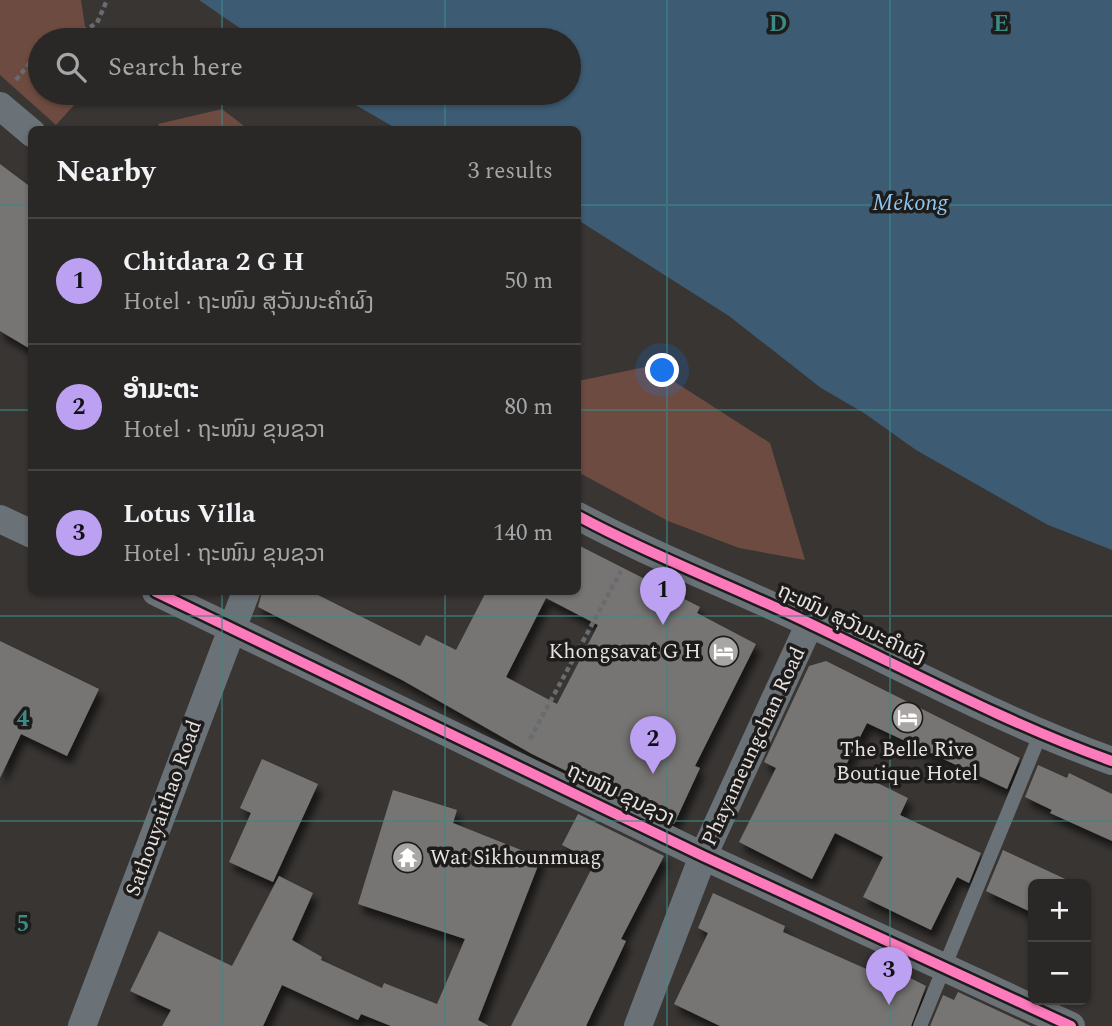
<!DOCTYPE html>
<meta charset="utf-8">
<style>
body{margin:0;font-family:Spectral,"Noto Sans Lao",serif;background:#363432;color:#f1f3f6}
.controls{position:absolute;right:21px;bottom:21px;display:grid;overflow:hidden;border-radius:10px;box-shadow:0 2px 5px #0004}
.controls button{width:63px;height:63px;display:grid;place-items:center;padding:0;border:0;border-bottom:2px solid #464443;background:#2a2826;color:#f1f3f6;font:35px sans-serif}
.you{position:absolute;left:663px;top:371px;width:24px;height:24px;margin:-18px;border:5px solid #fff;border-radius:50%;background:#1a73e8;box-shadow:0 0 0 10px #1a73e833}
.badge{display:grid;place-items:center;width:46px;height:46px;border-radius:50%;background:#bca0f2;color:#111;font-size:23px;font-weight:700}
.pin{position:absolute;translate:-50% -58px;filter:drop-shadow(0 2px 4px #0008)}
.pin::after{content:'';position:absolute;top:37px;width:24px;height:21px;background:inherit;clip-path:polygon(0 0,100% 0,50% 100%)}
.list{margin:0;padding:0;list-style:none}
h2{display:flex;justify-content:space-between;align-items:center;height:91px;margin:0;padding:0 28px;font-size:30px}
h2 small{font-size:23px;font-weight:400;color:#a5a6a7}
.list li{display:grid;grid-template-columns:46px 1fr auto;gap:21px;align-items:center;box-sizing:border-box;height:126px;padding:0 28px;border-top:2px solid #464443}
.list b{display:block;font-size:26px;white-space:nowrap}
.list p{margin:0;font-size:23px;white-space:nowrap;color:#a5a6a7}
.list em{font-size:23px;font-style:normal;color:#a5a6a7}
.icon{flex:none;width:38px;height:38px;fill:none;stroke:currentColor;stroke-width:2;stroke-linecap:round;stroke-linejoin:round}
.map{position:relative;flex:none;width:1112px;height:1026px;overflow:hidden}
.search{position:absolute;background:#2a2826;box-shadow:0 2px 5px #0004;left:28px;top:28px;width:553px;height:77px;display:flex;align-items:center;gap:18px;box-sizing:border-box;padding:0 24px;border-radius:38px;color:#a5a6a7;font-size:26px}
.panel{position:absolute;background:#2a2826;box-shadow:0 2px 5px #0004;left:28px;top:126px;width:553px;height:469px;border-radius:10px}
.map>svg:first-child{display:block}
.forest{fill:#6e4b40}
.water{fill:#3d5b73}
.building{fill:#777573;fill-rule:evenodd;filter:url(#shadow)}
.lines{fill:none;stroke-linecap:round;stroke-linejoin:round}
.path{stroke:#686b6f;stroke-width:4.5;stroke-dasharray:5 3.5;stroke-linecap:butt}
.service{stroke:#6a7177;stroke-width:14}
.minor{stroke:#6a7177;stroke-width:28}
.cycleway-casing{stroke:#1e1c1b;stroke-width:15}
.cycleway{stroke:#fd7abc;stroke-width:10}
.grid{fill:none;stroke:#3a8b85;stroke-width:2;stroke-opacity:0.55}
.labels{text-anchor:middle;stroke-width:7;stroke-linejoin:round;paint-order:stroke}
.street-label{font-size:21px;fill:#e5e1e0;stroke:#1e1c1b}
.poi-label{font-size:21px;fill:#e5e1e0;stroke:#1e1c1b;text-anchor:end}
.water-label{font-size:23px;font-style:italic;fill:#8bc5f2;stroke:#1e1c1b}
.grid-label{font-size:23px;text-anchor:middle;font-weight:bold;fill:#3a8b85;stroke:#1e1c1b;stroke-width:7;stroke-linejoin:round;paint-order:stroke}
</style>
<div class="map">
<svg width="1112" height="1026" viewBox="0 0 1112 1026">
<defs>
<filter id="shadow"><feDropShadow dx="4.5" dy="8" stdDeviation="3.5" flood-color="#0009"/></filter>
</defs>
<rect width="100%" height="100%" fill="#383533"/>
<!-- forest -->
<path class="forest" d="M 0,0 L 81,0 L 87,40 L 40,40 L 40,93 L 85,93 L 56,125 L 0,75 Z
M 222,109 L 248,129 L 161,129 L 158,124 Z
M 650,366 L 770,443 L 805,560 L 739,548 L 668,521 L 578,472 L 578,381 Z"/>
<!-- water -->
<path class="water" d="M 199,0 L 1112,0 L 1112,550 L 1048,525 L 916,450 L 864,413 L 821,388 L 729,316 L 578,220 L 578,130 L 397,129 L 335,93 L 569,93 L 569,40 L 257,40 Z"/>
<!-- building -->
<path class="building" d="M 0,164 L 32,188 L 32,350 L 0,331 Z
M 578,545 L 700,607 L 697,613 L 756,644 L 695,766 L 700,768 L 674,824 L 532,754 L 402,680 L 258,607 L 262,592 L 312,592 L 420,646 L 426,635 L 456,650 L 486,592 L 578,592 ZM 546,598 L 598,625 L 557,704 L 506,677 Z
M 0,641 L 99,689 L 67,756 L 21,734 L 0,778 Z
M 826,661 L 1020,758 L 1007,789 L 867,723 L 845,767 L 908,798 L 900,815 L 981,853 L 969,883 L 957,877 L 931,930 L 863,897 L 883,857 L 835,833 L 812,879 L 739,842 L 776,768 L 764,762 L 809,666 Z
M 262,759 L 318,784 L 273,882 L 229,862 L 251,813 L 240,808 Z
M 1038,765 L 1067,778 L 1069,773 L 1112,794 L 1112,841 L 1050,813 L 1052,810 L 1025,797 Z
M 393,790 L 457,810 L 453,823 L 541,858 L 478,1020 L 489,1026 L 391,1026 L 361,1014 L 358,1020 L 282,985 L 263,1026 L 162,1026 L 171,1010 L 130,991 L 159,931 L 232,966 L 279,876 L 313,893 L 292,940 L 322,957 L 321,960 L 382,988 L 384,983 L 437,1004 L 465,939 L 358,904 Z
M 578,814 L 664,856 L 621,939 L 626,941 L 586,1026 L 511,1026 L 595,862 L 562,845 Z
M 1003,850 L 1076,884 L 1033,884 L 1033,913 L 986,891 Z
M 713,893 L 785,926 L 783,932 L 880,975 L 885,965 L 926,986 L 911,1026 L 720,1026 L 674,1004 L 708,933 L 698,928 Z
M 958,992 L 1031,1026 L 930,1026 L 943,995 L 954,1000 Z"/>
<g class="lines">
<!-- path -->
<path class="path" d="M 68,40 L 97,23 L 107,0
M 16,80 L 29,64 L 40,57
M 530,739 L 621,571"/>
<!-- service -->
<path class="service" d="M 920,1026 L 1040,735"/>
<!-- minor -->
<path class="minor" d="M 0,106 L 32,133
M 578,516 C 654,557 735,587 813,625 C 912,672 1009,724 1112,761
M 0,519 L 32,534
M 156,592 L 703,856 L 1071,1026
M 82,1026 L 246,592
M 638,1026 L 703,856 L 810,623"/>
<defs>
<path id="cycleway" d="M 578,516 C 654,557 735,587 813,625 C 912,672 1009,724 1112,761
M 156,592 L 703,856 L 1071,1026"/>
</defs>
<!-- cycleway casing -->
<use href="#cycleway" class="cycleway-casing"/>
<!-- cycleway -->
<use href="#cycleway" class="cycleway"/>
</g>
<!-- grid -->
<path class="grid" d="M 222,0 L 222,40M 445,0 L 445,40M 667,0 L 667,1026M 890,0 L 890,1026M 222,93 L 222,130M 445,93 L 445,130M 0,205 L 32,205M 578,205 L 1112,205M 0,410 L 32,410M 578,410 L 1112,410M 222,592 L 222,1026M 445,592 L 445,1026M 0,616 L 1112,616M 0,821 L 1112,821"/>
<!-- icons -->
<defs>
<symbol id="hotel-disc" viewBox="-11 -11 22 22"><circle r="9.5" fill="#a8a5a3" stroke="#1e1c1b"/><path d="M-6-4.5h1.5V1H6V5H4.5V3h-9V5H-6ZM-4 0a1.8 1.8 0 1 1 3.6 0ZM.5 0V-2.5h3Q6-2.5 6 0Z" fill="#fff"/></symbol>
<symbol id="temple-disc" viewBox="-11 -11 22 22"><circle r="9.5" fill="#a8a5a3" stroke="#1e1c1b"/><path d="M0-6L5-2H3V0L6.5 2.5H4V6H1.5V3h-3V6H-4V2.5H-6.5L-3 0V-2H-5Z" fill="#fff"/></symbol>
</defs>
<g fill-rule="evenodd">
<use href="#hotel-disc" x="706" y="634" width="35" height="35"/>
<use href="#hotel-disc" x="890" y="700" width="35" height="35"/>
<use href="#temple-disc" x="390" y="840" width="35" height="35"/>
</g>
<g class="labels">
<!-- street labels -->
<g class="street-label">
<text transform="translate(852 623) rotate(25)" y="7">ຖະໜົນ ສຸວັນນະຄໍາຜົງ</text>
<text transform="translate(753 746) rotate(-65)" y="7">Phayameungchan Road</text>
<text transform="translate(621 794) rotate(26)" y="7">ຖະໜົນ ຂຸນຊວາ</text>
<text transform="translate(163 808) rotate(-70)" y="7">Sathouyaithao Road</text>
</g>
<!-- poi labels -->
<g class="poi-label">
<text x="701" y="658">Khongsavat G H</text>
<text x="907" y="756" text-anchor="middle">The Belle Rive<tspan x="907" dy="24">Boutique Hotel</tspan></text>
<text x="430" y="864" text-anchor="start">Wat Sikhounmuag</text>
</g>
<!-- water labels -->
<g class="water-label">
<text x="910" y="210">Mekong</text>
</g>
</g>
<g class="grid-label">
<text x="778" y="31">D</text>
<text x="1001" y="31">E</text>
<text x="23" y="726">4</text>
<text x="23" y="931">5</text>
</g>
</svg>
<div class="controls">
<button>+</button>
<button>−</button>
</div>
<div class="you"></div>
<div class="pin badge" style="left:663px;top:625px">1</div>
<div class="pin badge" style="left:653px;top:774px">2</div>
<div class="pin badge" style="left:889px;top:1005px">3</div>
<div class="search"><svg class="icon" aria-label="search" viewBox="0 0 24 24"><circle cx="10" cy="10" r="6"/><path d="M15 15l6 6"/></svg>Search here</div>
<section class="panel">
<h2>Nearby<small>3 results</small></h2>
<ul class="list">
<li><span class="badge">1</span><div><b>Chitdara 2 G H</b><p>Hotel · ຖະໜົນ ສຸວັນນະຄໍາຜົງ</p></div><em>50 m</em></li>
<li><span class="badge">2</span><div><b>ອຳມະຕະ</b><p>Hotel · ຖະໜົນ ຂຸນຊວາ</p></div><em>80 m</em></li>
<li><span class="badge">3</span><div><b>Lotus Villa</b><p>Hotel · ຖະໜົນ ຂຸນຊວາ</p></div><em>140 m</em></li>
</ul>
</section>
</div>
